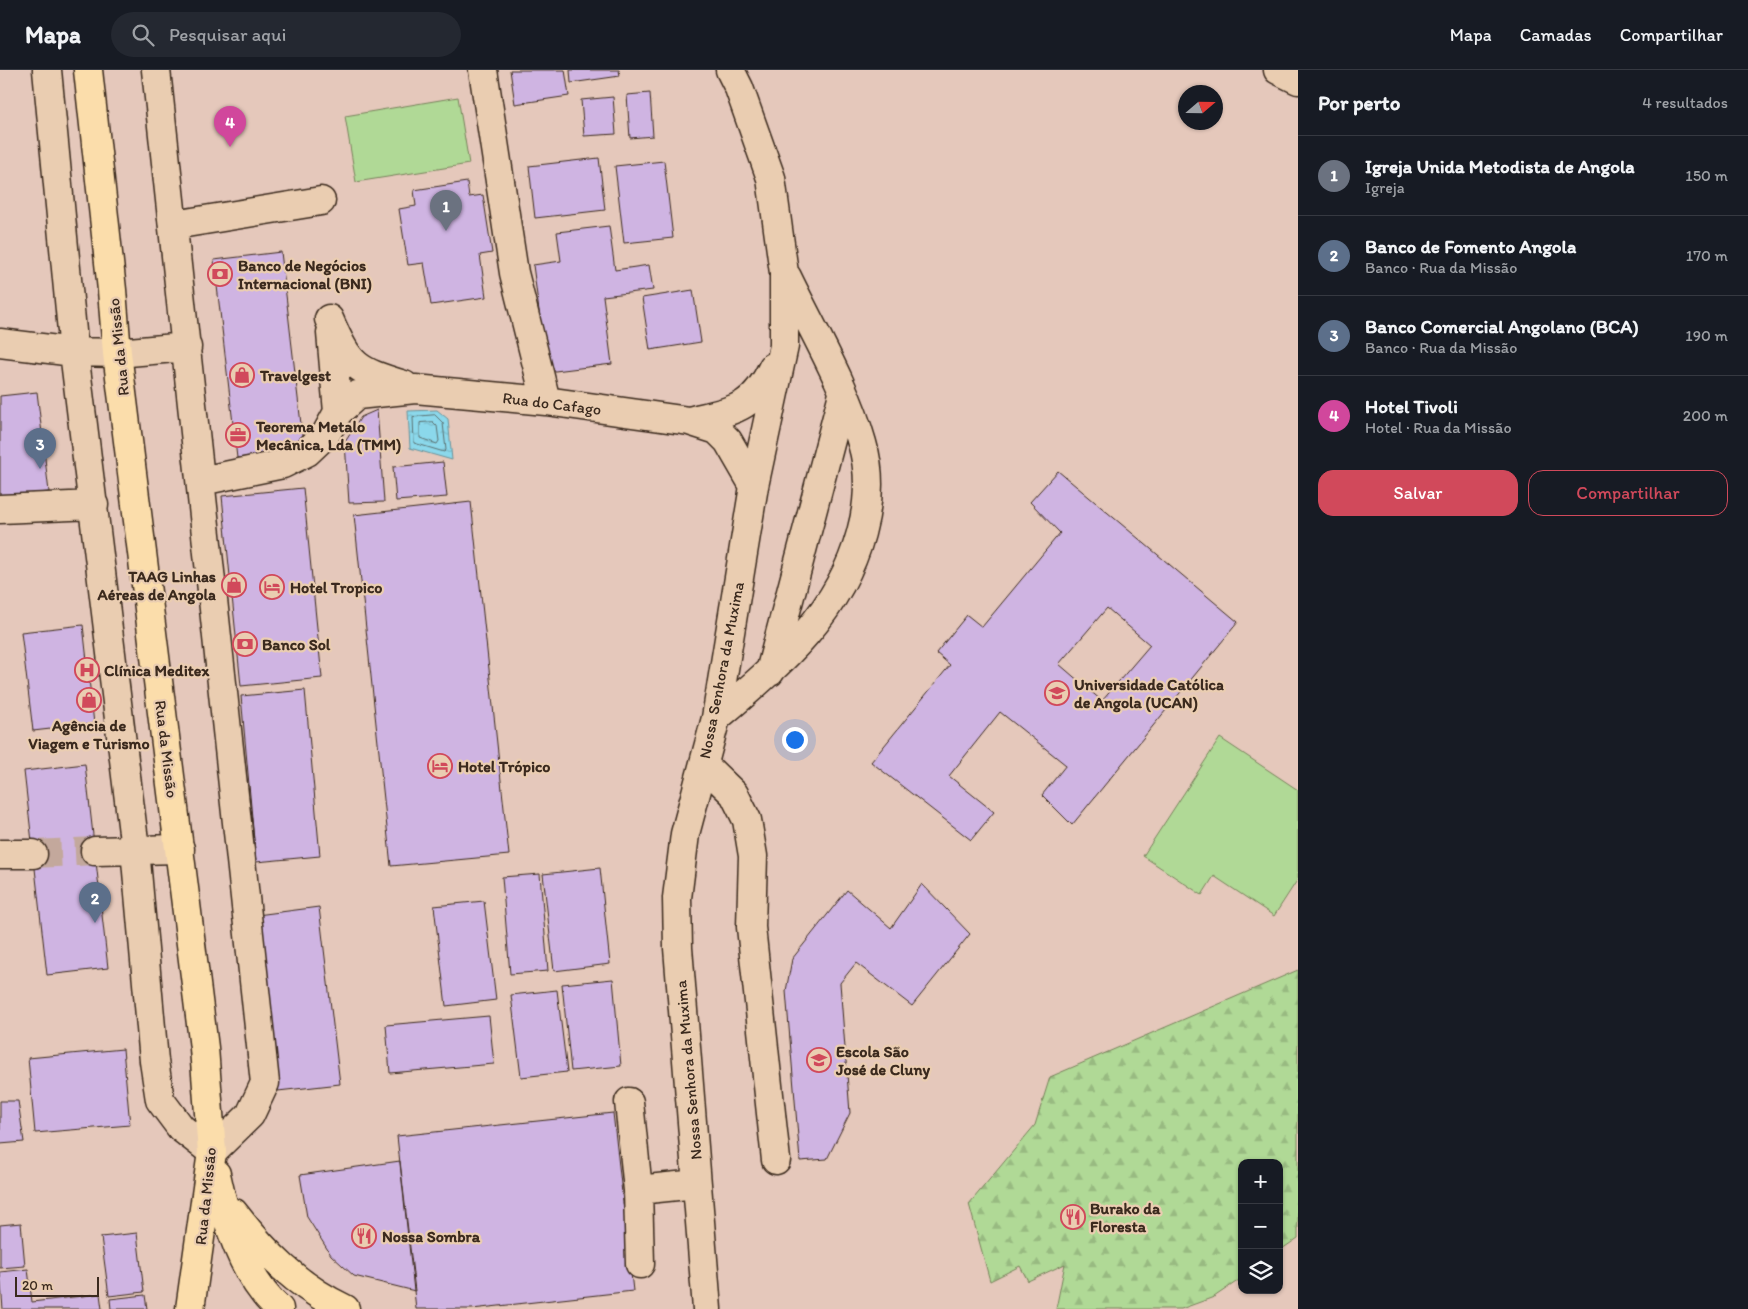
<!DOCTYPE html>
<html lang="pt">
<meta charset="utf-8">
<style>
body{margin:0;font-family:Itim,sans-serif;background:#242831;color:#f1f3f6}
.controls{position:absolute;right:15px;bottom:15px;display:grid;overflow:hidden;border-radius:10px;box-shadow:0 1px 4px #0004}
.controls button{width:45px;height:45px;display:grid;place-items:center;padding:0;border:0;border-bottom:1px solid #363941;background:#171b24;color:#f1f3f6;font:25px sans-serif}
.compass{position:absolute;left:1178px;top:15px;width:45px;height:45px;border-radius:50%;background:#171b24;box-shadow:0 1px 4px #0004;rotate:70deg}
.scale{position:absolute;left:15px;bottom:12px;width:84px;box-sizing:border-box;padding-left:5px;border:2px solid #3b2a1e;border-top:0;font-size:14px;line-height:18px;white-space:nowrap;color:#3b2a1e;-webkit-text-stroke:4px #eacdb1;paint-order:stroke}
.you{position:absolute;left:794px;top:669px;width:18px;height:18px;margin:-12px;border:4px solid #fff;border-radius:50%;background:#1a73e8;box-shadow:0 0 0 8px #1a73e833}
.badge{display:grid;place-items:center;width:32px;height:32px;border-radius:50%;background:#d1495b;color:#fff;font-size:16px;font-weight:700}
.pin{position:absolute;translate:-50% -41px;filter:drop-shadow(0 1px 2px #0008)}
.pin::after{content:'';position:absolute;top:26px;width:18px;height:15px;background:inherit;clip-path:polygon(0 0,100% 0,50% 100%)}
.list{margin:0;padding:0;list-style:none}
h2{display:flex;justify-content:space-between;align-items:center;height:65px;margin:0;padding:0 20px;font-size:21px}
h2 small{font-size:16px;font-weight:400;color:#9ea1a6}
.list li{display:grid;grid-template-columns:32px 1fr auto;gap:15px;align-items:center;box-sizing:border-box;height:80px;padding:0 20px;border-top:1px solid #363941}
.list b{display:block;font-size:19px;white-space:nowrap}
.list p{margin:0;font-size:16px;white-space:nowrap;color:#9ea1a6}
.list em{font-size:16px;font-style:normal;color:#9ea1a6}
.actions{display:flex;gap:10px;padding:15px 20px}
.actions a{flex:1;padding:11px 0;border:1px solid #d1495b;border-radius:15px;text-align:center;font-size:18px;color:#d1495b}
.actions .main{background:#d1495b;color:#fff}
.icon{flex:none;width:28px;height:28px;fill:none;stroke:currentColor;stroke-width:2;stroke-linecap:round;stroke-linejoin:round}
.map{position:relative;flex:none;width:1298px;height:1239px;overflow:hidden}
header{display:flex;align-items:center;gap:30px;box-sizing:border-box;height:70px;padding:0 25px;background:#171b24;border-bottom:1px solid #363941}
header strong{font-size:24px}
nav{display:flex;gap:28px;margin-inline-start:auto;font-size:18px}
.search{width:350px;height:45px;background:#242831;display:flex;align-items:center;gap:12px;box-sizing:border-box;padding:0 18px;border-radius:28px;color:#9ea1a6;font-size:19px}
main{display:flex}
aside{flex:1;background:#171b24}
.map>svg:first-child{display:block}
.forest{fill:url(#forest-firs);stroke:#76825a}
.green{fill:#b0d996;stroke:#76825a}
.water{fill:url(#water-ripples);stroke:#6b9299}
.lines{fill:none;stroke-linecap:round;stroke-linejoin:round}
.shore{stroke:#5b7070;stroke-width:1}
.building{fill:#cfb4e2;stroke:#3b2a1e;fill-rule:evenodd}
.minor-tunnel{stroke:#c3a89c;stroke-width:28;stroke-dasharray:28 14;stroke-linecap:butt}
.minor-casing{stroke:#3b2a1e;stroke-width:31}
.major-casing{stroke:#3b2a1e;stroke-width:31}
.minor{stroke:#eacdb1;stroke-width:28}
.major{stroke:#fbddab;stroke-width:28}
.labels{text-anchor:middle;stroke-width:4.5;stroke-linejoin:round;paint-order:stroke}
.poi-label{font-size:16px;font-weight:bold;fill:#3b2a1e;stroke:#eacdb1;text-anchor:start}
.street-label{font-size:16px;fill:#3b2a1e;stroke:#eacdb1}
</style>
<header>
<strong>Mapa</strong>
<div class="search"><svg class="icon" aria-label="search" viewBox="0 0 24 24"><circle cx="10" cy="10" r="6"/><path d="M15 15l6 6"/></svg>Pesquisar aqui</div>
<nav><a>Mapa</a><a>Camadas</a><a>Compartilhar</a></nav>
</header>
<main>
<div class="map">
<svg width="1298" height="1239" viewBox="0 0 1298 1239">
<defs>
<pattern id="forest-firs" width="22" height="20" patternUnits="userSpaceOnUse" patternTransform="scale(1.25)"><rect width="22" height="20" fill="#b0d996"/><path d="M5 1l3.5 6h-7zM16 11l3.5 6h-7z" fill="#98ba81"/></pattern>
<pattern id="water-ripples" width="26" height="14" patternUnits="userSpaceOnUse" patternTransform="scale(1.25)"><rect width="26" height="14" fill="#8bd8eb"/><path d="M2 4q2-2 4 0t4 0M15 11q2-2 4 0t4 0" fill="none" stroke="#79bac9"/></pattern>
</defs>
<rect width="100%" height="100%" fill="#e5c8bb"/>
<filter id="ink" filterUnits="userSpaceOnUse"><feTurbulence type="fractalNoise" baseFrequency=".02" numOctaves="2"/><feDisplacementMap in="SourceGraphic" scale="10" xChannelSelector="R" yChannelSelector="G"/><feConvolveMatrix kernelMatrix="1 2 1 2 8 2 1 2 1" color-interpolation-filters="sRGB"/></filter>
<g filter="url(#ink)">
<!-- forest -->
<path class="forest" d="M 1298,900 L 1298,1168 L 1279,1181 L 1279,1093 L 1242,1093 L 1242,1208 L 1214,1227 L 1181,1239 L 1056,1239 L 1065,1194 L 1028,1211 L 1020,1196 L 990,1211 L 969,1134 L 1035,1055 L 1050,1007 Z"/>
<!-- green -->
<path class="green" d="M 458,27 L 469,94 L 356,112 L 345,46 Z
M 1220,668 L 1298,720 L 1298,809 L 1274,846 L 1214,806 L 1202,825 L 1143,786 Z"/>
<!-- water -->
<path class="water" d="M 437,340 L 448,349 L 452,390 L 410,378 L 408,341 Z"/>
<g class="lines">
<!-- shore -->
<path class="shore" d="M 435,345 L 443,353 L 446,380 L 444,382 L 414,373 L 413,347 Z
M 433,352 L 437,356 L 439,371 L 437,374 L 420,368 L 420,353 Z"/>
</g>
<!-- building -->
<path class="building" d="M 510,0 L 565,0 L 569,26 L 515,34 Z
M 570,0 L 619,0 L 620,6 L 571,13 Z
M 650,23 L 653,66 L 630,68 L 627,25 Z
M 613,27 L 616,64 L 584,66 L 581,30 Z
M 599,88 L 605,140 L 535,148 L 529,96 Z
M 664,91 L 673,168 L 624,173 L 615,96 Z
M 467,112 L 469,127 L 483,125 L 492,183 L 480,185 L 486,227 L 431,235 L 424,193 L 408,195 L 399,139 L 416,136 L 414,120 Z
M 609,156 L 615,200 L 649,195 L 653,220 L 603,226 L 612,294 L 547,302 L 533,195 L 561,191 L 557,162 Z
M 281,182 L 304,380 L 237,388 L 214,190 Z
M 693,220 L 701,272 L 650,280 L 642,228 Z
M 37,322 L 49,422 L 0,427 L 0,326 Z
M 377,340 L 384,432 L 349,433 L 345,372 L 361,347 Z
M 443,392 L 447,427 L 396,431 L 393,397 Z
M 1058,401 L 1238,552 L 1072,755 L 1042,725 L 1066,695 L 1000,642 L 949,706 L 994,742 L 971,770 L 871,692 L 950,595 L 936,583 L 967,545 L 982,557 L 1060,463 L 1030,432 ZM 1107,538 L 1150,575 L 1102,631 L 1059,594 Z
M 303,418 L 322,608 L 241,616 L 222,426 Z
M 471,432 L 509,785 L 391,796 L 354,445 Z
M 83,555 L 94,654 L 33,661 L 21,562 Z
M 305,620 L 320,786 L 256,792 L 241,626 Z
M 85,694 L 108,898 L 47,905 L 24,701 Z
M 600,798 L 610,894 L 554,901 L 543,804 Z
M 540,804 L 548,901 L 510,904 L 502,807 Z
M 922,814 L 970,864 L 912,936 L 856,893 L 840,913 L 850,1043 L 827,1089 L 800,1091 L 786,921 L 792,889 L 847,820 L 891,858 Z
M 484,831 L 496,930 L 446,936 L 434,836 Z
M 319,837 L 340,1014 L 278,1021 L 257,845 Z
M 613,909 L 621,996 L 571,1001 L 562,914 Z
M 557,920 L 567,1002 L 521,1007 L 511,925 Z
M 489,946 L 494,994 L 390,1003 L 386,955 Z
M 123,979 L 130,1055 L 35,1063 L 28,988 Z
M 0,1031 L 18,1031 L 24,1072 L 0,1074 Z
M 613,1043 L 633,1221 L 472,1239 L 416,1239 L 397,1066 Z
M 400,1091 L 415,1221 L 354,1206 L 331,1185 L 307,1147 L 300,1105 Z
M 21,1153 L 25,1196 L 0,1198 L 0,1155 Z
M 137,1163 L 144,1222 L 109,1226 L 101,1167 Z
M 28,1199 L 32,1232 L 100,1224 L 102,1239 L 3,1239 L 0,1202 Z
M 145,1225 L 147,1239 L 111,1239 L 110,1229 Z"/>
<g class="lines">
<!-- minor-tunnel -->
<path class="minor-tunnel" d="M 33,784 L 95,781"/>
<defs>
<path id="minor" d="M 47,0 L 74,282 L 135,779 L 154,991 L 160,1030 L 181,1058 L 212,1082 L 250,1045 L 265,1013 L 156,0
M 483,0 L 514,203 L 546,331
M 1278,0 L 1298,10
M 174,155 L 321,131
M 329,249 C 350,297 355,300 404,315
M 331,263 L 338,342
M 0,273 L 74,282 L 117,283 L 187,277
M 689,351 C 733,340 752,341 773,297
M 201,411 L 283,394 L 307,382 L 326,364 L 338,342 L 357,325 L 415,319 L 546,331 L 689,351 L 717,360 L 728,371 L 754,416
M 0,439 L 94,435
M 770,602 L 843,324
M 716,648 C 778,595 839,545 861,463 C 869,434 871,403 862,373 C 846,316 813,261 787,207
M 704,695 L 734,724 L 747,750 L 753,786 L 751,857 L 776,1090
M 95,781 L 180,779
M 0,784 L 33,784
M 629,1032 L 638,1120 L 640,1194
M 638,1120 L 697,1114
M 707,1239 L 678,878 L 677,828 L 685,764 L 716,648 L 754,416 L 784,276 L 784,203 L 771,108 L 739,18 L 730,0"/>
<path id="major" d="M 88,0 L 112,220 L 117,283 L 204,978 L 212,1082 L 190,1239
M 216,1104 C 225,1148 244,1209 279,1239
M 234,1143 C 266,1184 297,1216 345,1239"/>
</defs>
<!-- minor casing -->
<use href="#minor" class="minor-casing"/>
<!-- major casing -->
<use href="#major" class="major-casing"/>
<!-- minor -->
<use href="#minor" class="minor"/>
<!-- major -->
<use href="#major" class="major"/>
</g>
</g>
<!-- icons -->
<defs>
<symbol id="bank-ring" viewBox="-11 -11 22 22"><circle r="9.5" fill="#eacdb1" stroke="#d1495b" stroke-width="1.5"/><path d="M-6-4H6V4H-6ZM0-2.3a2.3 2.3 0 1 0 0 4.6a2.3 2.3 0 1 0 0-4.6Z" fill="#d1495b"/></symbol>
<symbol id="shop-ring" viewBox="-11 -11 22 22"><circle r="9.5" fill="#eacdb1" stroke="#d1495b" stroke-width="1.5"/><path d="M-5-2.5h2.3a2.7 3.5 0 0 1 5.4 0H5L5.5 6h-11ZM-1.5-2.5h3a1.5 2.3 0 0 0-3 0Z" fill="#d1495b"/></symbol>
<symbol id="office-ring" viewBox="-11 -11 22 22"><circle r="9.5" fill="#eacdb1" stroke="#d1495b" stroke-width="1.5"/><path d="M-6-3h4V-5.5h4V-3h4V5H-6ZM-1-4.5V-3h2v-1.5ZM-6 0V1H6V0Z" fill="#d1495b"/></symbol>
<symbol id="hotel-ring" viewBox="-11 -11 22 22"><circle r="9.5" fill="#eacdb1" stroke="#d1495b" stroke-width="1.5"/><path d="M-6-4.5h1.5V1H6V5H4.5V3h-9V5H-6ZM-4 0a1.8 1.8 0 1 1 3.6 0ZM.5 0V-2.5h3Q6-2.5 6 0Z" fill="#d1495b"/></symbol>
<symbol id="hospital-ring" viewBox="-11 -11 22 22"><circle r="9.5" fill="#eacdb1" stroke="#d1495b" stroke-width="1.5"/><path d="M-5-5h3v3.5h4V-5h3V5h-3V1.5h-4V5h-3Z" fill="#d1495b"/></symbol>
<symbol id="university-ring" viewBox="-11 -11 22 22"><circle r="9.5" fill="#eacdb1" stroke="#d1495b" stroke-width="1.5"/><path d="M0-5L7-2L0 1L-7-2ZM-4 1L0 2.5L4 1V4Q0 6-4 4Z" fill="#d1495b"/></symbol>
<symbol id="school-ring" viewBox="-11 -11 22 22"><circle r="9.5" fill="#eacdb1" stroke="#d1495b" stroke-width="1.5"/><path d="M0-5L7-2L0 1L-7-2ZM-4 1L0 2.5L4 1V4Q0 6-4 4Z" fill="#d1495b"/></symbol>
<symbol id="restaurant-ring" viewBox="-11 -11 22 22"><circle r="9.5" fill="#eacdb1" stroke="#d1495b" stroke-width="1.5"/><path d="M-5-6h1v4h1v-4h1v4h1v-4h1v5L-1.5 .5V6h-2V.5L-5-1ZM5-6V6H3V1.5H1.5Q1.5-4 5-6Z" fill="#d1495b"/></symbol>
</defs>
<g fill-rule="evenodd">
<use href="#bank-ring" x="206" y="190" width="28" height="28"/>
<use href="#shop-ring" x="228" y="291" width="28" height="28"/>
<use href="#office-ring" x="224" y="351" width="28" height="28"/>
<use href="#shop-ring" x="220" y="501" width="28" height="28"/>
<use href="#hotel-ring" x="258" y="503" width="28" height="28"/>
<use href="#bank-ring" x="231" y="560" width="28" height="28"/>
<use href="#hospital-ring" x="73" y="586" width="28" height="28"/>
<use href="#university-ring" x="1043" y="609" width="28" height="28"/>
<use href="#shop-ring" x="75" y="616" width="28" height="28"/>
<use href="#hotel-ring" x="426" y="682" width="28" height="28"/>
<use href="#school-ring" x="805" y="976" width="28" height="28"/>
<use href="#restaurant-ring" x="1059" y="1133" width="28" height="28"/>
<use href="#restaurant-ring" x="350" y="1152" width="28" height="28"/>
</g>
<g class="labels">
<!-- poi labels -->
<g class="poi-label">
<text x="238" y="201">Banco de Negócios<tspan x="238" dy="18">Internacional (BNI)</tspan></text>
<text x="260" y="311">Travelgest</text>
<text x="256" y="362">Teorema Metalo<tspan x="256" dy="18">Mecânica, Lda (TMM)</tspan></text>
<text x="216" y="512" text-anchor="end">TAAG Linhas<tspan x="216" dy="18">Aéreas de Angola</tspan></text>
<text x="290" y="523">Hotel Tropico</text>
<text x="262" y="580">Banco Sol</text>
<text x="104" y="606">Clínica Meditex</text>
<text x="1074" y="620">Universidade Católica<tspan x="1074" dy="18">de Angola (UCAN)</tspan></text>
<text x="89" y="661" text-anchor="middle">Agência de<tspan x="89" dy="18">Viagem e Turismo</tspan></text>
<text x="458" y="702">Hotel Trópico</text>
<text x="836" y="987">Escola São<tspan x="836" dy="18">José de Cluny</tspan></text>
<text x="1090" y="1144">Burako da<tspan x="1090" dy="18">Floresta</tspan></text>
<text x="382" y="1172">Nossa Sombra</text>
</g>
<!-- street labels -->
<g class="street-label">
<text transform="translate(118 277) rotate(-96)" y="6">Rua da Missão</text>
<text transform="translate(552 333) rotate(7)" y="6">Rua do Cafago</text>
<text transform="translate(721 600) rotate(-79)" y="6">Nossa Senhora da Muxima</text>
<text transform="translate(167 679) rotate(83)" y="6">Rua da Missão</text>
<text transform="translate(688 1000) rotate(-95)" y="6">Nossa Senhora da Muxima</text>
<text transform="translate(205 1126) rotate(-84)" y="6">Rua da Missão</text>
</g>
</g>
</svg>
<div class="controls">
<button>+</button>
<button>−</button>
<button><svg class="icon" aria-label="layers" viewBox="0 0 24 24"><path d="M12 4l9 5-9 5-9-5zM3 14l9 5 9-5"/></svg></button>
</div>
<svg class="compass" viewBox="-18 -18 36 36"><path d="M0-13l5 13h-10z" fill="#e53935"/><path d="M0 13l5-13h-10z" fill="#9ea1a6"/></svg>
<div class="scale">20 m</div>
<div class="you"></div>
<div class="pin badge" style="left:446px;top:161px;background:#6b7280">1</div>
<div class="pin badge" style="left:95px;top:853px;background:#5c6f8a">2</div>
<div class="pin badge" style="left:40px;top:399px;background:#5c6f8a">3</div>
<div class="pin badge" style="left:230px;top:77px;background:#d1479c">4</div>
</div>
<aside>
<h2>Por perto<small>4 resultados</small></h2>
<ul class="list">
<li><span class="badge" style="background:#6b7280">1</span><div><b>Igreja Unida Metodista de Angola</b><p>Igreja</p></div><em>150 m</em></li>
<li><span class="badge" style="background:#5c6f8a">2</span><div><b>Banco de Fomento Angola</b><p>Banco · Rua da Missão</p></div><em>170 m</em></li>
<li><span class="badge" style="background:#5c6f8a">3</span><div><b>Banco Comercial Angolano (BCA)</b><p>Banco · Rua da Missão</p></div><em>190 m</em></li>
<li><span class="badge" style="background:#d1479c">4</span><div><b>Hotel Tivoli</b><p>Hotel · Rua da Missão</p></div><em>200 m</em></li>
</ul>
<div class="actions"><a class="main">Salvar</a><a>Compartilhar</a></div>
</aside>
</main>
